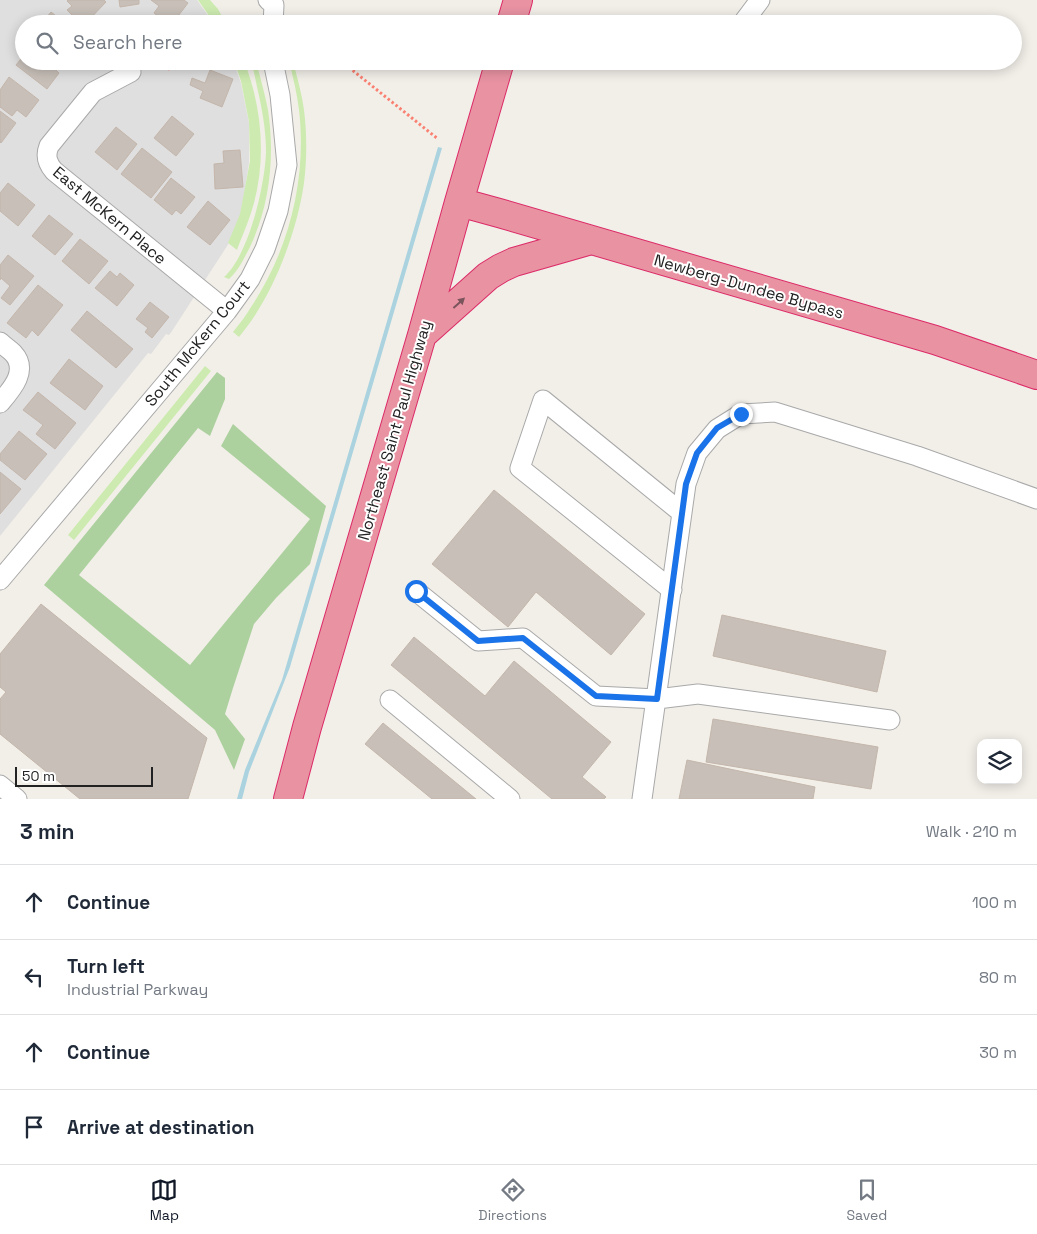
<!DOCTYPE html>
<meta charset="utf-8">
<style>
body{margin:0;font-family:"Space Grotesk",sans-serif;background:#f2f2f3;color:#1f2937}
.controls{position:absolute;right:15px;bottom:15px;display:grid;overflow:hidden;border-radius:10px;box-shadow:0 2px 12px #0003}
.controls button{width:45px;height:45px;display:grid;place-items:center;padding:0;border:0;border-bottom:1px solid #e0e1e3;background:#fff;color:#1f2937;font:25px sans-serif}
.scale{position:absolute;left:15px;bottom:12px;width:138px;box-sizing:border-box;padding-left:5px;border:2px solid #222;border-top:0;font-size:14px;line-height:18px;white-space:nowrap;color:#222;-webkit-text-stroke:4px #fff;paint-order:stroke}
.stop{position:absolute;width:15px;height:15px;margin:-11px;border:4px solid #1a73e8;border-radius:50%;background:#fff}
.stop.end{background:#1a73e8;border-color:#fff;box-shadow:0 1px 5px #0008}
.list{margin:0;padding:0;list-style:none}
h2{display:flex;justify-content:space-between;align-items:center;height:65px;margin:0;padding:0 20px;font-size:21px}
h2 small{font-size:16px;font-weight:400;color:#747a83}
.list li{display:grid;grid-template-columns:32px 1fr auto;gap:15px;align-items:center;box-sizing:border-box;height:75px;padding:0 20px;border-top:1px solid #e0e1e3}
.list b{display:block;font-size:19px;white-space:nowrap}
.list p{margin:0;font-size:16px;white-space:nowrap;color:#747a83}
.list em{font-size:16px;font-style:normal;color:#747a83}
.icon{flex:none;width:28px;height:28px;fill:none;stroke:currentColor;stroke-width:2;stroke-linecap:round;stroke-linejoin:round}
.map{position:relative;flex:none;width:1037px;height:799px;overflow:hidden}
.search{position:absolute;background:#fff;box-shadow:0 2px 12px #0003;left:15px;right:15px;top:15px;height:55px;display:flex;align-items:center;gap:12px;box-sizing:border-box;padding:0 18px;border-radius:28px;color:#747a83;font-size:19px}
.sheet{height:365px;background:#fff}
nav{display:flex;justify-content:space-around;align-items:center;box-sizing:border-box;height:70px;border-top:1px solid #e0e1e3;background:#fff;font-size:14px;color:#747a83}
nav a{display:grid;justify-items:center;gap:2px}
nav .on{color:#111827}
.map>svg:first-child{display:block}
.residential{fill:#e0dfdf}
.grass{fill:#cdebb0}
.forest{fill:#add19e}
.water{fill:#aad3df}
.building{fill:#c7bfb8;stroke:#c4b6ab}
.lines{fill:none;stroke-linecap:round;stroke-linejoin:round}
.minor-casing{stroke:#a9a9a9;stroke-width:21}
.highway-casing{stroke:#dc2a67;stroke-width:30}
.path{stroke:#fa8072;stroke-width:3;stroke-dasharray:2.5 2.5;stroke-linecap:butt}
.minor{stroke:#fff;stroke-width:19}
.highway{stroke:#e892a2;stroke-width:28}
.oneway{fill:#7b545c}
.route{stroke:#1a73e8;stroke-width:6}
.labels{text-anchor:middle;stroke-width:4;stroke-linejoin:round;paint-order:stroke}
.street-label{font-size:16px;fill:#222;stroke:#fff}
</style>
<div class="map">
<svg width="1037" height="799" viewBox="0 0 1037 799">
<rect width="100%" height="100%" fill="#f2efe9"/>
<!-- residential -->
<path class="residential" d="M 0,0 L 197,0 L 214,24 L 24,24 L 24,61 L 233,61 L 241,83 L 249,123 L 249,163 L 241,215 L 229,243 L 172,331 L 169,335 L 166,334 L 151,354 L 148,353 L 0,536 Z"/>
<!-- grass -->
<path class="grass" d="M 198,0 L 210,0 L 218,9 L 226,24 L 215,24 Z
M 234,61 L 244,61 C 263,109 267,164 251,213 C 247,226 241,238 237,250 L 228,243 L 240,214 L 250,161 L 249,122 L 241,81 Z
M 250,61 L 255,61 L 257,65 C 261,80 265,95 268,110 C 275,156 270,205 250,247 C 244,258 239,270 229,279 L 224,277 C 249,255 265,185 266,152 C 266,130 262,108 257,87 C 255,78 254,69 250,61 Z
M 289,61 L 293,61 C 297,77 302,94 304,110 C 307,134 307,159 304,183 C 298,225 280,276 257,312 C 252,321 245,329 239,337 L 233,332 C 239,324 246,316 251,307 C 289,250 307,179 299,110 C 297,94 293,77 289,61 Z
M 205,366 L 211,371 L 74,540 L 68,535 Z"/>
<!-- forest -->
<path class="forest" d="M 217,372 L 225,378 L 225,399 L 210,436 L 198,428 L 79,575 L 190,665 L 310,519 L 221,446 L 233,424 L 326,506 L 310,564 L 276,598 L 254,624 L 233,688 L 225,714 L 245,739 L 234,770 L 215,730 L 44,585 Z"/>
<!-- water -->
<path class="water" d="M 438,147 L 442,148 L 290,667 L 249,772 L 242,799 L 237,799 L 245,770 L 282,680 Z"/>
<!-- building -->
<path class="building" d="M 68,0 L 104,0 L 106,2 L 85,24 L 81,24 L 67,10 L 72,6 L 67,1 Z
M 119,0 L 139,0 L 139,4 L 120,7 Z
M 151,0 L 184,0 L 188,3 L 172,24 L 168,24 L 154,13 L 159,6 Z
M 51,12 L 66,24 L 41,24 Z
M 24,55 L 24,61 L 49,61 L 48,63 L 59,73 L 47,89 L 16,65 Z
M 210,70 L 233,79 L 222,107 L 200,98 L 203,91 L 190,85 L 192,78 L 205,83 Z
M 9,77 L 39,100 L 26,117 L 17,110 L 12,116 L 0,107 L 0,90 Z
M 0,111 L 16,123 L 1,143 L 0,142 Z
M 172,116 L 194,134 L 176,156 L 154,138 Z
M 116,127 L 137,144 L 117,170 L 95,152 Z
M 142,148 L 172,172 L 151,198 L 121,174 Z
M 240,150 L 243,187 L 215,189 L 214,164 L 224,163 L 223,151 Z
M 171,178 L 195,197 L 181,214 L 176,210 L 172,215 L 154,200 Z
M 8,183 L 35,205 L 18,226 L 0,211 L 0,193 Z
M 208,201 L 230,220 L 210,245 L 187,227 Z
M 49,215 L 73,234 L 55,255 L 32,236 Z
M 80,239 L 108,261 L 89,284 L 62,261 Z
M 8,255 L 34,276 L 10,305 L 1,298 L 10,286 L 1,278 L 0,280 L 0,265 Z
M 110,271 L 117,277 L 120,273 L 134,285 L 117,306 L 95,288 Z
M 38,285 L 63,305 L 38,336 L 32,330 L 26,338 L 7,323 Z
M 150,302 L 169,317 L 152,338 L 145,332 L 148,328 L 136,319 Z
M 87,311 L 133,349 L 116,368 L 71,330 Z
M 69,359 L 103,386 L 85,410 L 50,383 Z
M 38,392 L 76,423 L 55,449 L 36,434 L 43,425 L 23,410 Z
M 19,431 L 47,454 L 25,480 L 0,460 L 0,454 Z
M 0,472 L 21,489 L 0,514 Z
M 494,490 L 645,614 L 611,655 L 536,592 L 508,627 L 432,564 Z
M 41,604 L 207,738 L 188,799 L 80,799 L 0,734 L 0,699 L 6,692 L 0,687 L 0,654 Z
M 722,615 L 886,651 L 877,692 L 713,656 Z
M 414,637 L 485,696 L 514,661 L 611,742 L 582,777 L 606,797 L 604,799 L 552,799 L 391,665 Z
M 713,719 L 878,747 L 871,789 L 706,762 Z
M 383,723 L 476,799 L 432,799 L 365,744 Z
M 687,760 L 815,787 L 813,799 L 679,799 Z"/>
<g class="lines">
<defs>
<path id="minor" d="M 268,0 L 274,5 L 273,24
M 742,24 L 760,0
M 131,72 L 93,92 L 49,146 C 45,156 47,163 54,171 L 227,311
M 0,342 C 4,346 9,349 13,353 C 29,370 12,389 0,403
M 0,580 L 227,311 L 250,279 L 265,249 L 278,211 L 287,165 L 280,95 L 273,61
M 672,590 L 520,468 L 543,400 L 682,513
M 416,591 L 478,641 L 523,638 L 596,696 L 657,699 L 698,694 L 890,720
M 390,700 L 510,799
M 0,785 L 17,799
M 642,799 L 686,484 L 697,453 L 717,429 L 741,414 L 775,412 L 917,456 L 1037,499"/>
<path id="highway" d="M 511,24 L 518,0
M 459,202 L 499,213 L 935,340 L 1037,375
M 422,335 L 488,276 L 501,268 L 514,262 L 591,240
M 288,799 L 307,727 L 422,335 L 459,202 L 500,61"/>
</defs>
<!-- minor casing -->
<use href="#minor" class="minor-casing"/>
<!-- highway casing -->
<use href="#highway" class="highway-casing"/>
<!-- path -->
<path class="path" d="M 341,61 L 438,139
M 168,69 L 199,61"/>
<!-- minor -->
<use href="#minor" class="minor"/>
<!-- highway -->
<use href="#highway" class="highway"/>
</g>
<!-- one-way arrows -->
<defs><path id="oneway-solid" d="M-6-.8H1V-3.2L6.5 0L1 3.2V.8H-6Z" transform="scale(1.25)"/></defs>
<use class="oneway" href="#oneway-solid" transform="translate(459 303) rotate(-42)"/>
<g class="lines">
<!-- route -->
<path class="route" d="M 416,591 L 478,641 L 523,638 L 596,696 L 657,699 L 686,484 L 697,453 L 717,428 L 741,414"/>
</g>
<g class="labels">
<!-- street labels -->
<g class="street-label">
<text transform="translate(110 215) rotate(40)" y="6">East McKern Place</text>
<text transform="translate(749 286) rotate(16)" y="6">Newberg-Dundee Bypass</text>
<text transform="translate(197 343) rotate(-51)" y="6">South McKern Court</text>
<text transform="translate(394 430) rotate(-74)" y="6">Northeast Saint Paul Highway</text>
</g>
</g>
</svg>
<div class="controls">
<button><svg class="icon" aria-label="layers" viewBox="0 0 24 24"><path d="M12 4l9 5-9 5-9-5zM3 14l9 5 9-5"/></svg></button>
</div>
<div class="scale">50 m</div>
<div class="stop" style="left:416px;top:591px"></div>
<div class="stop end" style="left:741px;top:414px"></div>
<div class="search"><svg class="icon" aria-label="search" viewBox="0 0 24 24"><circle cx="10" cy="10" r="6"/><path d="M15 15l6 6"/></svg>Search here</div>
</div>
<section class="sheet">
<h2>3 min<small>Walk · 210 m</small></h2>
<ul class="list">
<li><svg class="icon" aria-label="ahead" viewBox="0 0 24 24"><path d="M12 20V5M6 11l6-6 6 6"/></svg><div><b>Continue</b></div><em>100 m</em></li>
<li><svg class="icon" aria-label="left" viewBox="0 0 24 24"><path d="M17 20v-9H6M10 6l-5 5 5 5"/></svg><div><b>Turn left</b><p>Industrial Parkway</p></div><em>80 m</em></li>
<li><svg class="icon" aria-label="ahead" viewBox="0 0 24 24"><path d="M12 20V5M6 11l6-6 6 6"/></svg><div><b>Continue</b></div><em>30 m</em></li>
<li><svg class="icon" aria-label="arrive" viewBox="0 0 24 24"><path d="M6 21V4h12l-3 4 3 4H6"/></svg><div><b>Arrive at destination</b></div></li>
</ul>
</section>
<nav>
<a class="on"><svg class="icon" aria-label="map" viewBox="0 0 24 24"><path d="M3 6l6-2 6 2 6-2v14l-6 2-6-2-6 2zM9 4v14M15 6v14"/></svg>Map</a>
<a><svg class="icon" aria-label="directions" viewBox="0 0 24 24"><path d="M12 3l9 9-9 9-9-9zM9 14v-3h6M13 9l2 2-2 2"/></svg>Directions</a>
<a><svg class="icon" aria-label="saved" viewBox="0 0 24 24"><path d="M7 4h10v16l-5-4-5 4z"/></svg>Saved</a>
</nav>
